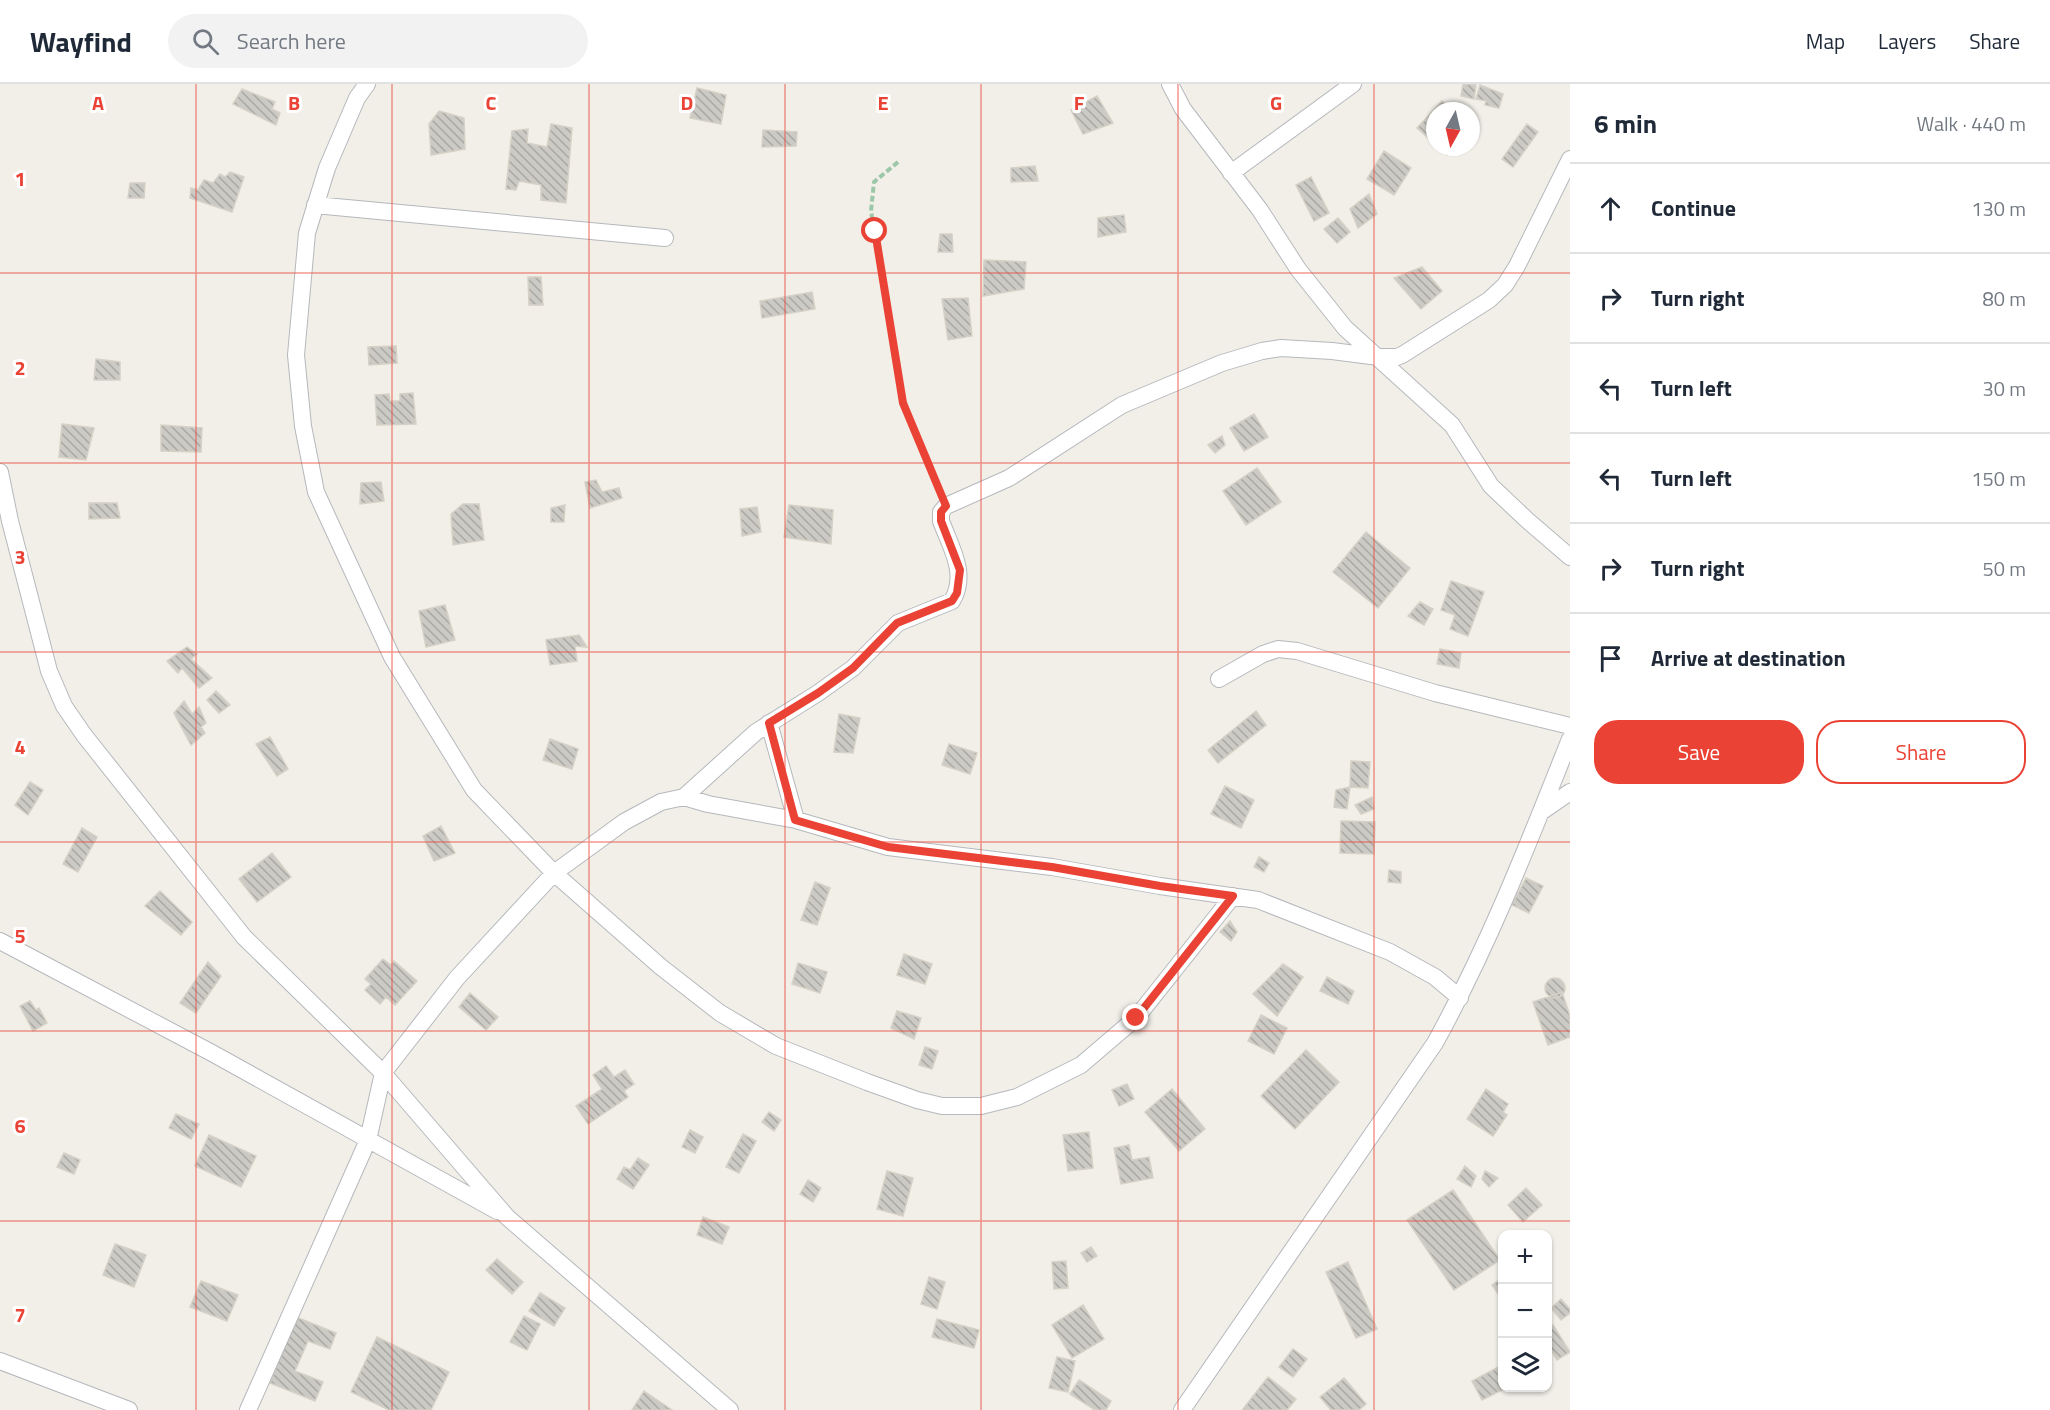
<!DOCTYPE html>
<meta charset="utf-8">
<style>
body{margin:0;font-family:"Titillium Web",sans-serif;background:#f2f2f3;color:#1f2937}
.controls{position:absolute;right:18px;bottom:18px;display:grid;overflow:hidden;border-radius:12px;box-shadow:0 2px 4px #0004}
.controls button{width:54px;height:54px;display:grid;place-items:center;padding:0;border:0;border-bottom:2px solid #e0e1e3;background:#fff;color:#1f2937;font:30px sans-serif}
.compass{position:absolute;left:1426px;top:18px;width:54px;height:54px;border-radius:50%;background:#fff;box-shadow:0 2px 4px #0004;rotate:188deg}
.stop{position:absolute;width:18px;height:18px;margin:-14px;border:4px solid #ea4335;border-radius:50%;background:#fff}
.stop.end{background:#ea4335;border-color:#fff;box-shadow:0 2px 6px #0008}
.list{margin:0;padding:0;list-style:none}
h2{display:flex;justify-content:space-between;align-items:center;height:78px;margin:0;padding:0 24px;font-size:26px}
h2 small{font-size:20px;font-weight:400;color:#747a83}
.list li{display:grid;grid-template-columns:39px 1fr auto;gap:18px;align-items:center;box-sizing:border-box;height:90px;padding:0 24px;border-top:2px solid #e0e1e3}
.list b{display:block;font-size:22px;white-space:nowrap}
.list em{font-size:20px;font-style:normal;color:#747a83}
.actions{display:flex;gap:12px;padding:18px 24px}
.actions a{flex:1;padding:14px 0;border:2px solid #ea4335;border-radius:24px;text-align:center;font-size:21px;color:#ea4335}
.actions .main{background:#ea4335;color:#fff}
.icon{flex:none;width:33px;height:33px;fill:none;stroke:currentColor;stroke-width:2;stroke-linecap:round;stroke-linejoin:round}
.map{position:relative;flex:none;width:1570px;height:1326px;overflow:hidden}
header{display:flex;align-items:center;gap:36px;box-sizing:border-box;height:84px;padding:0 30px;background:#fff;border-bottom:2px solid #e0e1e3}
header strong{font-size:28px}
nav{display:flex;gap:33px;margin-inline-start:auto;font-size:21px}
.search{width:420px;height:54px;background:#f2f2f3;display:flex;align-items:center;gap:15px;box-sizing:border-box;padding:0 21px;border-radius:33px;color:#747a83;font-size:22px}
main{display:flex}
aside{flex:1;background:#fff}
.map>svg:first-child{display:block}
.building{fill:url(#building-back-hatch);stroke:#d6d1c6;stroke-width:1.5}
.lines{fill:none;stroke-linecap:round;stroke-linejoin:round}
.street-casing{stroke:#b5b8bc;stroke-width:18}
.path{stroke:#9cc7a9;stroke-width:4;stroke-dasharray:6 3;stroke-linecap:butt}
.street{stroke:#fff;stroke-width:16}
.route{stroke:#ea4335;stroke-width:8}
.grid{fill:none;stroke:#ea4335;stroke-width:1.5;stroke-opacity:0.55}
.grid-label{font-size:20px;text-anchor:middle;font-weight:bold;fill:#ea4335;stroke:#fff;stroke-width:6;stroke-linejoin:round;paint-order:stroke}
</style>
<header>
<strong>Wayfind</strong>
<div class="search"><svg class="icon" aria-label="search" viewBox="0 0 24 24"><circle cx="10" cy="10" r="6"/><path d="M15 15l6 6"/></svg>Search here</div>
<nav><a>Map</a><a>Layers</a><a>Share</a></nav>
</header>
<main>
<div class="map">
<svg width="1570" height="1326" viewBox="0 0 1570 1326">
<defs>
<pattern id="building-back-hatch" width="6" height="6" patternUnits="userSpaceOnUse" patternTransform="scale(1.5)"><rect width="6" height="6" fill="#cccac5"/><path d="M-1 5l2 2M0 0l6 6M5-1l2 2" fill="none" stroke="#a9a8a4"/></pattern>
</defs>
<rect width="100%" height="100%" fill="#f1efe8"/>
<!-- building -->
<path class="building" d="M 1463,0 L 1476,1 L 1474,15 L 1461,12 Z
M 1480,1 L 1503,10 L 1499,24 L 1485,21 L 1486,17 L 1476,15 Z
M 697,4 L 726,11 L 721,40 L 690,34 Z
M 242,5 L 275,18 L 272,25 L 280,29 L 276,41 L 233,20 Z
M 1097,12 L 1113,39 L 1083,50 L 1071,26 Z
M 1442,17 L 1453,27 L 1435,27 L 1435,60 L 1417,44 Z
M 439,27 L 464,34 L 465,65 L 431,71 L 429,40 Z
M 551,40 L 572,44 L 566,119 L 541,116 L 541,101 L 519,97 L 516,106 L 506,105 L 512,47 L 528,45 L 527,59 L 547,63 Z
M 1527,40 L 1538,48 L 1513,83 L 1502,75 Z
M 763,46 L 797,48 L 796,62 L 762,63 Z
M 1438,63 L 1454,63 L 1447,71 Z
M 1384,67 L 1411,84 L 1394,111 L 1367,95 Z
M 1035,82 L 1038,97 L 1011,98 L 1011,84 Z
M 230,88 L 244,93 L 232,128 L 190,114 L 191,104 L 198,106 L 204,96 L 213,99 L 220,90 L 225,93 Z
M 1311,93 L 1329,129 L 1314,137 L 1296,101 Z
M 130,99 L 145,99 L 144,114 L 128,114 Z
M 1369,110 L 1377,130 L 1358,144 L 1350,125 Z
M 1124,131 L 1126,148 L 1098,153 L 1098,134 Z
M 1338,134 L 1350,148 L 1337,159 L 1324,145 Z
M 940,150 L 952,150 L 953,168 L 938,168 Z
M 984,176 L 1026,178 L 1024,205 L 983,212 Z
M 1422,183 L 1442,207 L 1421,225 L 1394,194 Z
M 528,193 L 541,193 L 543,221 L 529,221 Z
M 812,208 L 815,225 L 762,234 L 760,217 Z
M 968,214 L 972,252 L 948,256 L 942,215 Z
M 396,262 L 397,279 L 369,281 L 368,263 Z
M 96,275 L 120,278 L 120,296 L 94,296 Z
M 413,309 L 416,340 L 377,341 L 375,311 L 389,310 L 390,317 L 400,317 L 400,310 Z
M 1254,330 L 1268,353 L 1244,367 L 1230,344 Z
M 62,340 L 94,344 L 86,376 L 59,373 Z
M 161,341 L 202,344 L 201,368 L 161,367 Z
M 1222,352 L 1225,361 L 1215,369 L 1208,361 Z
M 1257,384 L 1281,418 L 1246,441 L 1223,407 Z
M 596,396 L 602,408 L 619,404 L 622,414 L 590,424 L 585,398 Z
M 381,398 L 384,417 L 360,420 L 361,399 Z
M 89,419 L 117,419 L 120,434 L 89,435 Z
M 463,420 L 479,420 L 484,456 L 453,461 L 451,430 Z
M 565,421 L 564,438 L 551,438 L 551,424 Z
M 789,421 L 833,426 L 831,460 L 784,453 Z
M 757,423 L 761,448 L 742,452 L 740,425 Z
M 1366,448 L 1410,484 L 1378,524 L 1333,488 Z
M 1451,497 L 1484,508 L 1468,552 L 1450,545 L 1455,531 L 1441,526 Z
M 1420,518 L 1433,525 L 1424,541 L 1408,532 Z
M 445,521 L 455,556 L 426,563 L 419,527 Z
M 579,551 L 587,563 L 575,562 L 577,577 L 550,581 L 546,556 Z
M 187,563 L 197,570 L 191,575 L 212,594 L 199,604 L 182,584 L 178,589 L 167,577 Z
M 1440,565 L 1461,569 L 1459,584 L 1437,580 Z
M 216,607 L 230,621 L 219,629 L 207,616 Z
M 184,617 L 192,630 L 199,623 L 206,639 L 201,643 L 205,649 L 191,661 L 174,629 Z
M 1256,627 L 1266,641 L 1218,679 L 1208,666 Z
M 839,630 L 860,634 L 853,669 L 834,668 Z
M 270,653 L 288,685 L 277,692 L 256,660 Z
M 550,655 L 578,665 L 572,685 L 543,676 Z
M 949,660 L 977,669 L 970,690 L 942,681 Z
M 1351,677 L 1370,678 L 1368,704 L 1350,703 Z
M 30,698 L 43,706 L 28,731 L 15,721 Z
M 1225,702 L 1254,716 L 1241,744 L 1211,730 Z
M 1350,703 L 1347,725 L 1334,723 L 1336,706 Z
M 1372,713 L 1374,725 L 1361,730 L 1355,721 Z
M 1341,737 L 1375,738 L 1374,770 L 1340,769 Z
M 441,742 L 455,769 L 434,777 L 423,752 Z
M 82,744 L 97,753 L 78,788 L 63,780 Z
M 272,769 L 291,793 L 257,818 L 239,795 Z
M 1259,773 L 1269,779 L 1264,788 L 1254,783 Z
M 1389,786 L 1401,788 L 1401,799 L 1388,798 Z
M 1526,794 L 1543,802 L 1529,829 L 1512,821 Z
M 815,798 L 830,804 L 817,841 L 801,836 Z
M 160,807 L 192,838 L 181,851 L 145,822 Z
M 1230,837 L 1237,848 L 1231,857 L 1220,848 Z
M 904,870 L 932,880 L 925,900 L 897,891 Z
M 383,875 L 391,881 L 394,877 L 417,897 L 395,921 L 386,913 L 380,920 L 365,906 L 371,900 L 365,895 Z
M 208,878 L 221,892 L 196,929 L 180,919 Z
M 798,879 L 827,888 L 820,909 L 792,900 Z
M 1283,880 L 1303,893 L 1277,932 L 1253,910 Z
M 1327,893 L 1354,907 L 1348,920 L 1320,907 Z
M1545 904a10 10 0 1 1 20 0a10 10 0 1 1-20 0Z
M 1562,908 L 1570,932 L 1570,953 L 1548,961 L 1533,918 Z
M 470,909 L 498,933 L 486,946 L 459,923 Z
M 30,917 L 36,926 L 39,924 L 47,939 L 33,947 L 20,922 Z
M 897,927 L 921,934 L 914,955 L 891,944 Z
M 1261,931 L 1287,944 L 1274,970 L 1248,957 Z
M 925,963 L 938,967 L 932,985 L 919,981 Z
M 1306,966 L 1339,998 L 1295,1045 L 1261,1012 Z
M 606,982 L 614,993 L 625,986 L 634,1000 L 624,1007 L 628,1013 L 588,1040 L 576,1022 L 602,1005 L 593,991 Z
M 1127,1000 L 1134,1015 L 1119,1022 L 1112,1006 Z
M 1172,1005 L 1205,1045 L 1179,1067 L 1145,1028 Z
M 1486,1005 L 1508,1020 L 1503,1028 L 1507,1031 L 1493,1052 L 1467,1035 Z
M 769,1028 L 781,1036 L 774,1047 L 762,1038 Z
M 176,1030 L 199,1040 L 191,1055 L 169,1044 Z
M 690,1046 L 703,1053 L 695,1069 L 682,1063 Z
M 1089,1048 L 1093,1084 L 1068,1087 L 1063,1051 Z
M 743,1050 L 756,1057 L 739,1089 L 726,1083 Z
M 209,1051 L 256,1072 L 241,1103 L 195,1082 Z
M 1129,1061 L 1132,1076 L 1149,1073 L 1153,1094 L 1121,1100 L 1114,1064 Z
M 64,1069 L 80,1076 L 74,1090 L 57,1083 Z
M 638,1074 L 649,1081 L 633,1105 L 617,1095 L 624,1083 L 630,1086 Z
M 1465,1082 L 1476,1092 L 1471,1103 L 1457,1095 Z
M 887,1087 L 913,1094 L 903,1132 L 877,1125 Z
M 1485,1087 L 1498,1094 L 1489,1103 L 1482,1095 Z
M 808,1096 L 821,1104 L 813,1118 L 800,1110 Z
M 1526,1104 L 1542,1121 L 1523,1138 L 1508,1121 Z
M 1453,1106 L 1500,1176 L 1454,1206 L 1407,1136 Z
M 703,1133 L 729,1143 L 722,1160 L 697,1151 Z
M 115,1160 L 146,1171 L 134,1203 L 103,1191 Z
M 1091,1163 L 1097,1172 L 1087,1178 L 1081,1169 Z
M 497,1175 L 523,1198 L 512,1210 L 486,1186 Z
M 1066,1177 L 1068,1204 L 1054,1205 L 1052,1178 Z
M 1348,1178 L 1377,1245 L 1356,1254 L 1326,1188 Z
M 929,1193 L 945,1198 L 937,1225 L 921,1220 Z
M 1502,1194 L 1502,1213 L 1501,1214 L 1492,1201 Z
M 201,1197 L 238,1211 L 227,1237 L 190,1223 Z
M 540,1209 L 565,1224 L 554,1242 L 529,1227 Z
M 1561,1215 L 1570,1225 L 1570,1229 L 1561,1236 L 1551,1224 Z
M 1083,1221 L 1104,1255 L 1072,1274 L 1052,1241 Z
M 524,1232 L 540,1240 L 527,1266 L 510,1258 Z
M 296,1233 L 336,1249 L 330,1265 L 308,1257 L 295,1287 L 323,1298 L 315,1317 L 270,1299 Z
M 937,1235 L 979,1246 L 974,1264 L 932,1253 Z
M 1553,1241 L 1570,1268 L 1557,1276 L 1548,1261 L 1548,1245 Z
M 377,1253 L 449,1288 L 431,1326 L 389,1326 L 351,1308 Z
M 1293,1265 L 1307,1275 L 1293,1293 L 1279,1283 Z
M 1057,1273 L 1075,1277 L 1068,1308 L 1049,1304 Z
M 1502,1281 L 1502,1304 L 1506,1304 L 1482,1316 L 1472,1297 Z
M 1268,1293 L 1296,1315 L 1287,1326 L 1244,1326 L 1243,1325 Z
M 1344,1294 L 1366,1320 L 1359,1326 L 1331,1326 L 1320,1313 Z
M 1079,1296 L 1111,1317 L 1106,1326 L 1095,1326 L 1070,1310 Z
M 644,1307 L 672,1326 L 632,1326 Z"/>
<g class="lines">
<defs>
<path id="street" d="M 367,0 L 357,14 L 327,84 L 307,149 L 296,271 L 303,342 L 316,408 L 392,573 L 474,706 L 554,789 L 661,883 L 720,929 L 776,962 L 867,998 L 917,1016 L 942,1022 L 981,1022 L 1017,1013 L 1081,981 L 1136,934 L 1233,812
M 1170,0 L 1183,25 L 1260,126 L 1298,185 L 1345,244 L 1452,341 L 1491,402 L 1527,436 L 1570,473
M 1231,89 L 1353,0
M 315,121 L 665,154
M 0,388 L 10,437 L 49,587 L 64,622 L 84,651 L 244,853 L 383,989 L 507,1133 L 730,1326
M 1219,595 L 1263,570 L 1278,565 L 1297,567 L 1435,609 L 1570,642
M 769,639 L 796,736
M 684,713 L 756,648 L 818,609 L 853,584 L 898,539 L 952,517 C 968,490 951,464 941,437 L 941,428 L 946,422 L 1009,394 L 1122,321 L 1222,279 L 1262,267 L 1281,264 L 1332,267 L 1379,273 L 1397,273 L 1402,271 L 1489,216 L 1505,201 L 1517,182 L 1570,75
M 1541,728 L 1570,708
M 0,857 L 212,969 L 497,1127
M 0,1277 L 129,1326
M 248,1326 L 368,1056 L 383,989 L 457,894 L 554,789 L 624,738 L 661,718 L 684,713 L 708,720 L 796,736 L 888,763 L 1052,783 L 1160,802 L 1258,816 L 1390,868 L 1435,893 L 1460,914
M 1182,1326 L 1435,959 C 1489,861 1529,758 1570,655"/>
</defs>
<!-- street casing -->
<use href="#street" class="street-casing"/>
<!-- path -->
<path class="path" d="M 898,78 L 874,98 L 871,127 L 903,319 L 940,408"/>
<!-- street -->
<use href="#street" class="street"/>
</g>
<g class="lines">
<!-- route -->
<path class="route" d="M 875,147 L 903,319 L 946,422 L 941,428 L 941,437 L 960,486 L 957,509 L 952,517 L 897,539 L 853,584 L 818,609 L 769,639 L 795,736 L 888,763 L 1052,783 L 1160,802 L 1233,812 L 1136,934"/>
</g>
<!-- grid -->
<path class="grid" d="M 196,0 L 196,1326M 392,0 L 392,1326M 589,0 L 589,1326M 785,0 L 785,1326M 981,0 L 981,1326M 1178,0 L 1178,1326M 1374,0 L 1374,1326M 0,189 L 1570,189M 0,379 L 1570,379M 0,568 L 1570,568M 0,758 L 1570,758M 0,947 L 1570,947M 0,1137 L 1570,1137"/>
<g class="grid-label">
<text x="98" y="26">A</text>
<text x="294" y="26">B</text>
<text x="491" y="26">C</text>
<text x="687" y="26">D</text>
<text x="883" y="26">E</text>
<text x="1079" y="26">F</text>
<text x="1276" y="26">G</text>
<text x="20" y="102">1</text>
<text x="20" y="291">2</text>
<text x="20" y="480">3</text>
<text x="20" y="670">4</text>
<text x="20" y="859">5</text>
<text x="20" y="1049">6</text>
<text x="20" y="1238">7</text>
</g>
</svg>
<div class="controls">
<button>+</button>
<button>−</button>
<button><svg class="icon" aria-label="layers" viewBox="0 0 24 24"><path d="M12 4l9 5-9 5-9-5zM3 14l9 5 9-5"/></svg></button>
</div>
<svg class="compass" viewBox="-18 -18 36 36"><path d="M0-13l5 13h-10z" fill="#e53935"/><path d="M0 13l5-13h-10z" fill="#747a83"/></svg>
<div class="stop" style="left:875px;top:147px"></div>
<div class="stop end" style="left:1136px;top:934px"></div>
</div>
<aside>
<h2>6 min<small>Walk · 440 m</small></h2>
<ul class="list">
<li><svg class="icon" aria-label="ahead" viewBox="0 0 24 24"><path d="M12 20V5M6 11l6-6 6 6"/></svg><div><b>Continue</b></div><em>130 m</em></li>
<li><svg class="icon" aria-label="right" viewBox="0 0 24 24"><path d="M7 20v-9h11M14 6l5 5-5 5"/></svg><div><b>Turn right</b></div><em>80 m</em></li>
<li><svg class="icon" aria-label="left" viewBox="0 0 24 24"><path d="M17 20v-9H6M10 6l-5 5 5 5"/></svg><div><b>Turn left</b></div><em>30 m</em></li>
<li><svg class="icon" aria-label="left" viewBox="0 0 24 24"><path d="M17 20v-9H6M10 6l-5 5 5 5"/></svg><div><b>Turn left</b></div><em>150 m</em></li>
<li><svg class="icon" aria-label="right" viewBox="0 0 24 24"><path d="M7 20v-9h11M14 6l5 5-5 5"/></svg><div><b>Turn right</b></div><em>50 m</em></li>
<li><svg class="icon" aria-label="arrive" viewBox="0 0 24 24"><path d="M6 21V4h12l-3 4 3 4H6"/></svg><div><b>Arrive at destination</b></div></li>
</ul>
<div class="actions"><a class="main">Save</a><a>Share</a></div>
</aside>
</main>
